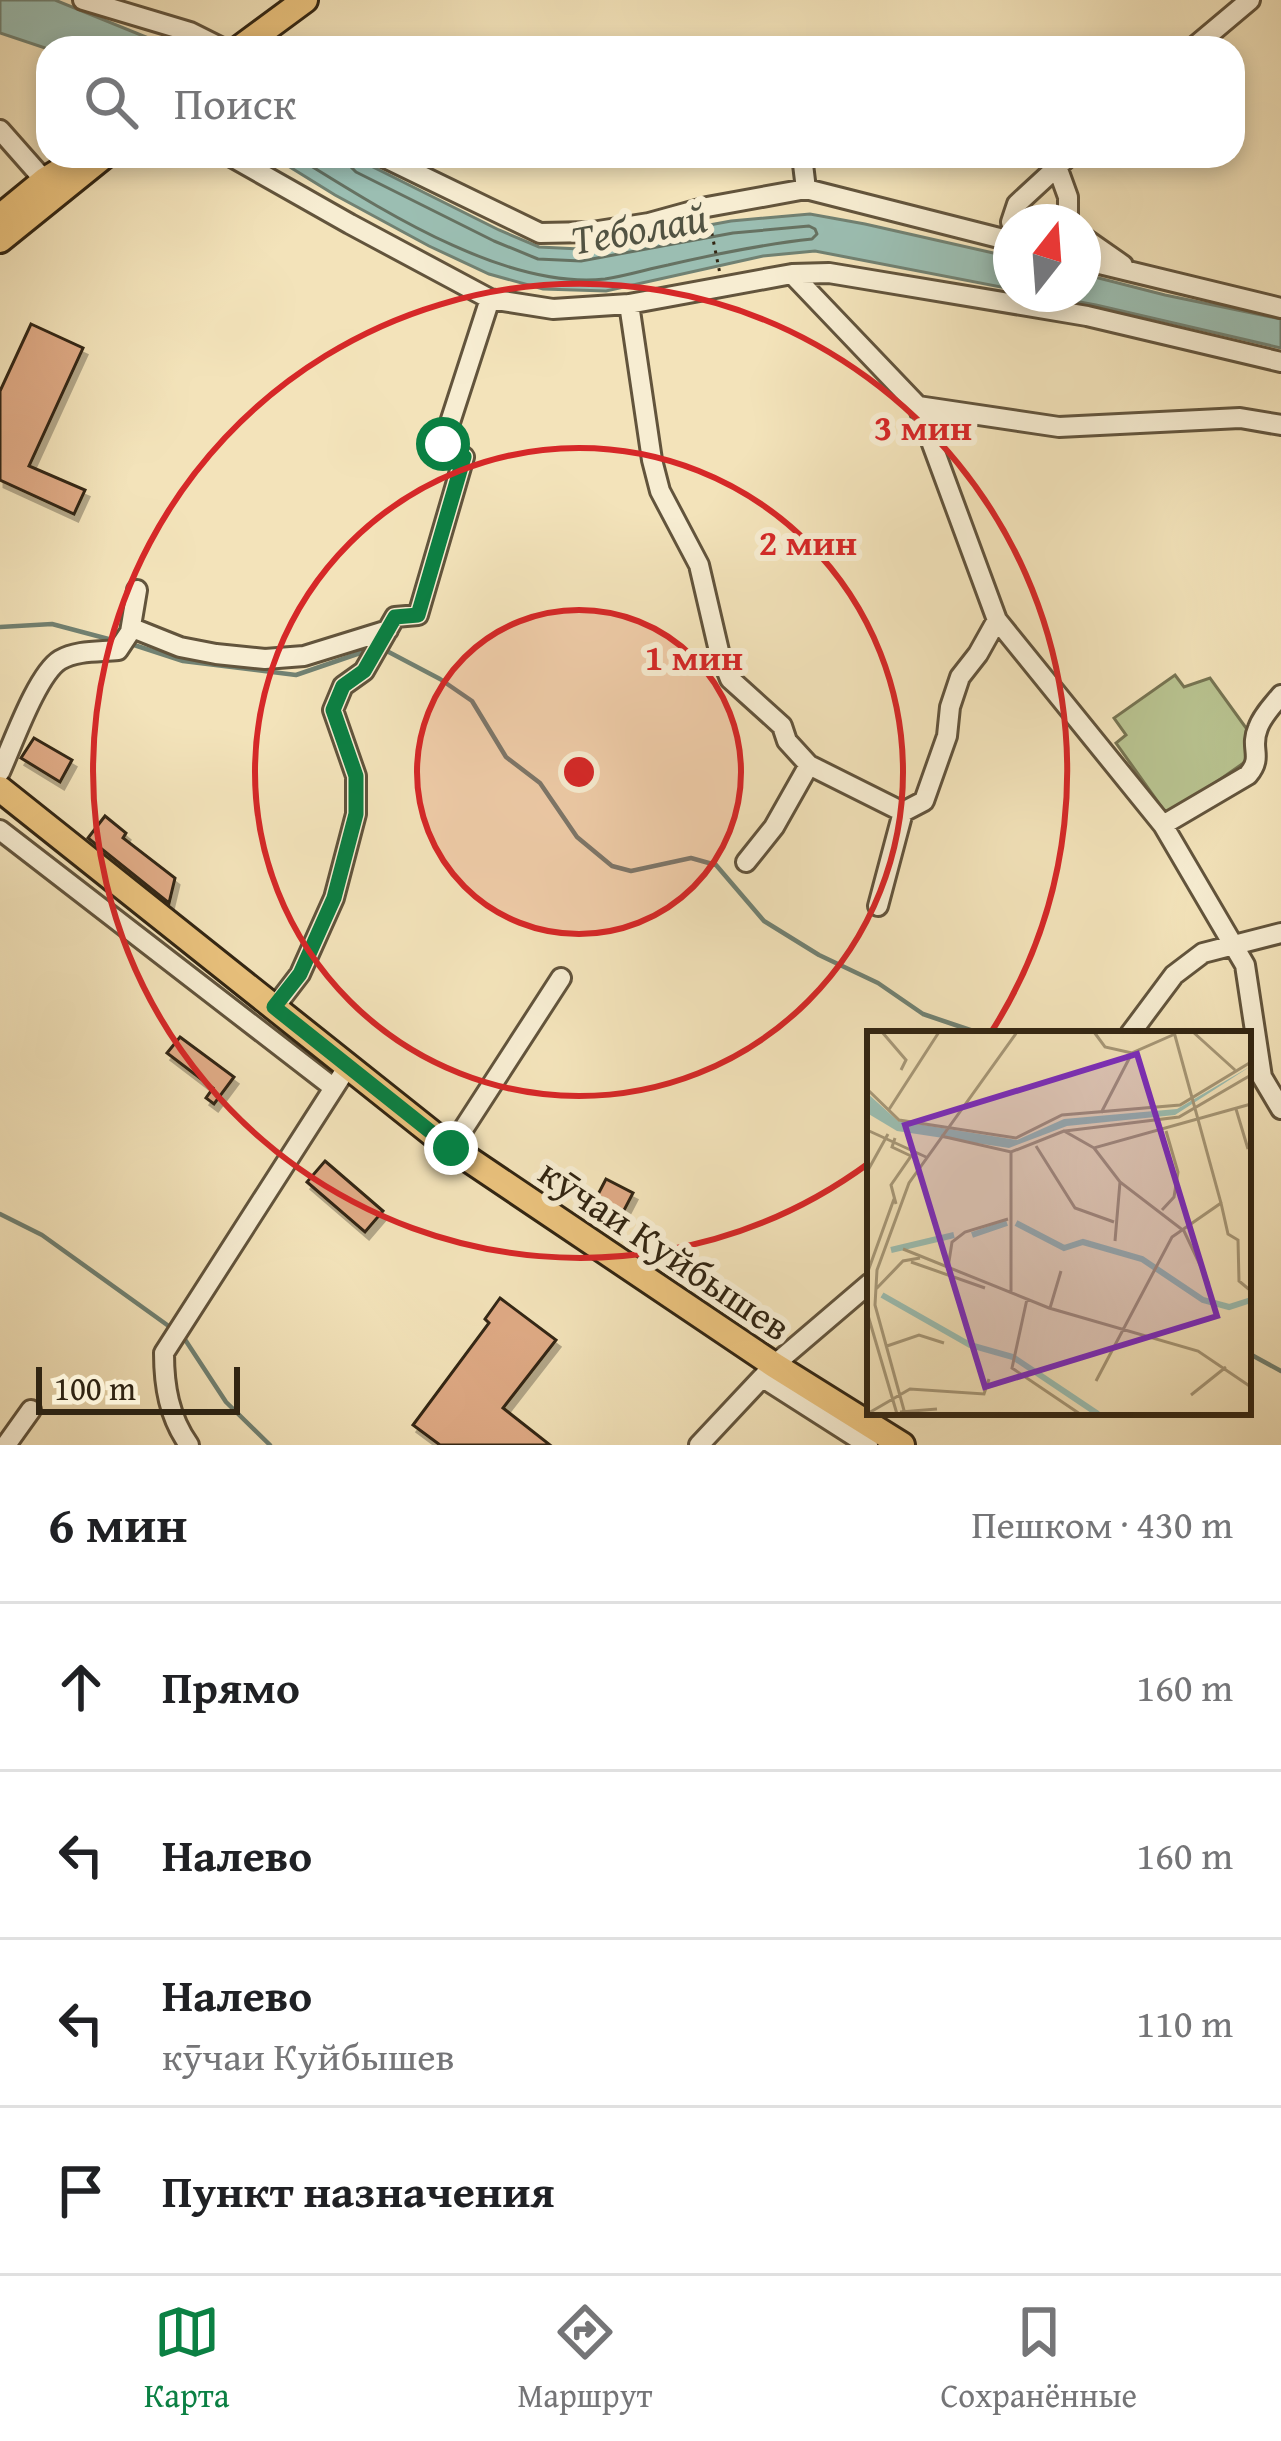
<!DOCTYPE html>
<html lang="ru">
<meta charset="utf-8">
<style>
body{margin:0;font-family:"Gentium Book Plus",serif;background:#f2f2f2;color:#202124}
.compass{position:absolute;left:993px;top:204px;width:108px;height:108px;border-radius:50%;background:#fff;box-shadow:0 6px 18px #0003;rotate:17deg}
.scale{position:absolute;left:36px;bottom:30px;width:204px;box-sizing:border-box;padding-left:12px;border:6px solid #322512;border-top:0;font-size:33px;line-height:42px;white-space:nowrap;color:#322512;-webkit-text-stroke:9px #f7edd2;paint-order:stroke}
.stop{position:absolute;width:36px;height:36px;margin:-27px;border:9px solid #0b8043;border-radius:50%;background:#fff}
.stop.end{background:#0b8043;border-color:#fff;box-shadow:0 3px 12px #0008}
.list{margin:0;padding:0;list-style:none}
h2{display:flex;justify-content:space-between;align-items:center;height:156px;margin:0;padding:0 48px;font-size:51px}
h2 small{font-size:39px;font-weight:400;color:#757577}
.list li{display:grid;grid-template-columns:78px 1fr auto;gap:36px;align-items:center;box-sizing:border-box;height:168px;padding:0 48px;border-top:3px solid #e0e0e0}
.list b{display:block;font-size:45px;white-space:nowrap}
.list p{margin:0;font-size:39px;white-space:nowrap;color:#757577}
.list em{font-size:39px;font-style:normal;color:#757577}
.icon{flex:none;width:66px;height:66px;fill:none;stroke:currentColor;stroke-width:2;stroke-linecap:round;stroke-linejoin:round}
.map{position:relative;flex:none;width:1281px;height:1445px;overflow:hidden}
.search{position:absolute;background:#fff;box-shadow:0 6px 18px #0003;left:36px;right:36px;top:36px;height:132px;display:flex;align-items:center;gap:30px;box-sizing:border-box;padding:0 42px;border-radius:36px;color:#757577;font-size:45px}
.sheet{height:828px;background:#fff}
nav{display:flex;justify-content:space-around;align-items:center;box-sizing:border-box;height:168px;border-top:3px solid #e0e0e0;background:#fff;font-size:33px;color:#757577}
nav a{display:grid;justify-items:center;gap:6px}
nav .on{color:#0b8043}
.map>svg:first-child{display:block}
.green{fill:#b9c491;stroke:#767452;stroke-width:3}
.water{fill:#9bbeb2;stroke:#718172;stroke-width:3}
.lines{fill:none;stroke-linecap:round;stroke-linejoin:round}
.shore{stroke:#667262;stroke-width:3}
.stream{stroke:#718172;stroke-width:4.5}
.building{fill:#dfaa85;stroke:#322512;stroke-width:3;filter:url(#shadow)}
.minor-casing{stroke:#62543c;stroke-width:24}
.major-casing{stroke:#322512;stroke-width:30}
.path{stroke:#322512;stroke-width:3;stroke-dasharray:3 6;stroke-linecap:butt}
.minor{stroke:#f7edd2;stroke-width:18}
.major{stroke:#eac27d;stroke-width:24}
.route{stroke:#0b8043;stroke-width:15}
.ring{fill:none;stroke:#d62828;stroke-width:6}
.labels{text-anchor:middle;stroke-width:12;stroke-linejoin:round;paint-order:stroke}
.street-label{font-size:39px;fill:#322512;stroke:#f7edd2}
.water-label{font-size:42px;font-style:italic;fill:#525342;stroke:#f7edd2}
.inset-river{fill:none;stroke:#9bbeb2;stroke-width:6}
.inset-road{fill:none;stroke:#a69777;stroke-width:3}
.view{fill:#7b2cbf;fill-opacity:0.15;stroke:#7b2cbf;stroke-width:6}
.inset-edge{fill:none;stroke:#322512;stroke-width:6}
.centre{fill:#d62828;stroke:#f7edd2;stroke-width:6}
.ring-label{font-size:36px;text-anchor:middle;font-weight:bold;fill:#d62828;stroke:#f7edd2;stroke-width:12;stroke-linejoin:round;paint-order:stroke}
</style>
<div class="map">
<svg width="1281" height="1445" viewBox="0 0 1281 1445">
<defs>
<filter id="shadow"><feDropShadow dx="4" dy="7" stdDeviation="0" flood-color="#0004"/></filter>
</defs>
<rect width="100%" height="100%" fill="#f3e3ba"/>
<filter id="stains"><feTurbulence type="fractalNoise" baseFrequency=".00167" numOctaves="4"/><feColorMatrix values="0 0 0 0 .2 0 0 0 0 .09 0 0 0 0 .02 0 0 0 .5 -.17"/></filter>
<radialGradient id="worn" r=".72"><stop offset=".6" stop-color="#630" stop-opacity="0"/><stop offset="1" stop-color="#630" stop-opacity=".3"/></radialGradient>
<!-- green -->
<path class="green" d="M 1175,675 L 1184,687 L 1210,678 L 1262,750 L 1168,816 L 1116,743 L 1126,735 L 1114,718 Z"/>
<!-- water -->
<path class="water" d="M 0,0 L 55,0 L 173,48 L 48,49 L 0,33 Z
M 272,156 L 351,156 L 499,230 L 539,247 L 580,249 L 731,221 L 810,214 L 865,224 L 1011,257 L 1011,289 L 815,251 L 763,256 L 606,291 L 543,289 L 489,274 L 429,246 L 335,195 Z
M 1083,274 L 1165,295 L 1281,319 L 1281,348 L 1096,305 L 1036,294 L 1083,294 Z"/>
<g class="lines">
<!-- shore -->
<path class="shore" d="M 295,156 C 379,208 504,290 605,279 C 626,276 648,269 668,265 C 716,254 763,244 812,239 L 817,234 L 815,229 L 809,226 L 733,233 L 581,261 L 538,259 L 494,241 L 356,172 L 350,166 L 349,156"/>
<!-- stream -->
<path class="stream" d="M 0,627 L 52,624 L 116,641
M 131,644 L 183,661 L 296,675 L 366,651
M 383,649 L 440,679 L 472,701 L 506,757 L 540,783 L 577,837 L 612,866 L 631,871 L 691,858 L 716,865 L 764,921 L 819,955 L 878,983 L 923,1014 L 982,1034
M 0,1214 L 42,1235 L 170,1327
M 184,1338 L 226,1402 L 270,1445
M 1248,1353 L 1281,1371"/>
</g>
<!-- building -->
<path class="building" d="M 31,324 L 83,348 L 29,466 L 85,490 L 74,514 L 0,480 L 0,391 Z
M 34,738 L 72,760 L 60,782 L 21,758 Z
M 105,816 L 126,833 L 123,838 L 175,878 L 169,903 L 88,838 Z
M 180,1037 L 234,1077 L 214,1104 L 206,1098 L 213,1088 L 167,1053 Z
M 325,1161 L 383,1211 L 365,1232 L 307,1182 Z
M 606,1179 L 633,1193 L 620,1218 L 593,1204 Z
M 500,1298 L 556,1340 L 503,1408 L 550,1445 L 440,1445 L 413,1425 L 489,1323 L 485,1319 Z"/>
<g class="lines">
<defs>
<path id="minor" d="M 83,0 L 190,32 L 222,48
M 1193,48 L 1250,0
M 0,130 L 53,190
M 230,156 L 350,224 L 490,299 L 553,309 L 629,304 L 792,274 L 918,406 L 1059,427 L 1240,418 L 1281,425
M 381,156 L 540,233 L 592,232 L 649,223 L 707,207 L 806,189 L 1011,241
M 802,156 L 806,189
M 1055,161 L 1068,197 L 1068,222
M 1011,222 L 1017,204 L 1069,156
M 1083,237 L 1123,265
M 1083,260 L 1281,308
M 792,274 L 829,273 L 1087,316 L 1281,362
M 629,304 L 652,460 L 660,491 L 699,565 L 719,651 L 730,679 L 782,726 L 787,741 L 809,765 L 903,812
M 918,406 L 997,620 L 1163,825 L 1245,965 L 1262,1077 L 1281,1109
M 130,632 L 137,590
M 0,772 C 12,746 37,674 60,660 C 77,650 100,652 118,650 L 130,632 L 135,629 L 180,647 L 216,654 L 265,659 L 304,656 L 388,630
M 1163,825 L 1248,775 C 1264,756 1249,749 1258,728 C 1262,716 1273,705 1281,695
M 0,830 L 334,1088
M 746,862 L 774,827 L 809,765
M 878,906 L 903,812 L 924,801 L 947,736 L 950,707 L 960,677 L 978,654 L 997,620
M 274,1008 L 300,974 L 334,898 L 356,814 L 356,776 L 333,710 L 343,686 L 364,671 L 395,617 L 418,615 L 464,457 L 443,444 L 490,299
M 1130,1034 L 1174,975 L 1203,953 L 1281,933
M 451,1148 L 561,978
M 763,1378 L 868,1445
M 6,1445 L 31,1410
M 189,1445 C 169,1417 164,1386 164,1353 L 348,1066
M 699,1445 L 774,1365 L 870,1283"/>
<path id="major" d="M 240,48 L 305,0
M 0,217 L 45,180 L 73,163
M 0,240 L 104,156
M 0,789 L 443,1142 L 774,1365 L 902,1445"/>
</defs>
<!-- minor casing -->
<use href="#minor" class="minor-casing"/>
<!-- major casing -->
<use href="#major" class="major-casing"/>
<!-- path -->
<path class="path" d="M 710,224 L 720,274"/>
<!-- minor -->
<use href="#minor" class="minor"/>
<!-- major -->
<use href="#major" class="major"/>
</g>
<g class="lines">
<!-- route -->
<path class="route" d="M 443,444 L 464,457 L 418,615 L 395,617 L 364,671 L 343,686 L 333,710 L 356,776 L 356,814 L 334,898 L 300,974 L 274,1007 L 451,1148"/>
</g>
<!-- distance rings -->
<circle cx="579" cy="772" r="162" fill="#d62828" fill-opacity=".12"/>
<g class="ring">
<circle cx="579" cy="772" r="162"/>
<circle cx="579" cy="772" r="324"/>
<path d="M869 1163A487 487 0 1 1 990 1034"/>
</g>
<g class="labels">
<!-- street labels -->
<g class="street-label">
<text transform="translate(665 1249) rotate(34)" y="14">кӯчаи Куйбышев</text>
</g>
<!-- water labels -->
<g class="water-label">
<text transform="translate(639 228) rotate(-10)" y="15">Теболай</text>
</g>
</g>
<!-- overview -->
<g transform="translate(867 1031)">
<rect width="384" height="384" fill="#f3e3ba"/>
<path d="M 384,35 L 308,84 L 200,95 L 142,117 L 30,100 L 0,82 L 0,62 L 31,90 L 150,109 L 197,88 L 310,78 Z" fill="#9bbeb2"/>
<path class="inset-river" d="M 149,192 L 197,217 L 216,211 L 275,228 L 336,269 L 362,276 L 384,269M 105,204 L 140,192M 24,219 L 87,204M 15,264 L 103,314 L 146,326 L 231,383"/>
<path class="inset-road" d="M 15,1 L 39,29 L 34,39M 227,1 L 238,16 L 265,22M 326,1 L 368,39M 0,58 L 32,89 L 149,107 L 195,84 L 313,74 L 384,31M 369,78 L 381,118M 21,80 L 72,1M 234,82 L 265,22 L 308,3M 0,99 L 59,126M 198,100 L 312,86 L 384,44M 74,105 L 144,121 L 197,100 L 227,117 L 384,73M 28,107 L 25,116 L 44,125 L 24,154 L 29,173M 169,115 L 208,177 L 247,191M 227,117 L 253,151 L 317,200 L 342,253M 144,121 L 144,262M 0,141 L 21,103M 354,172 L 361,203 L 371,209 L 372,250 L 384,260M 295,179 L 307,166 L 311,141 L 299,100M 248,210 L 253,151M 36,218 L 182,277 L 331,320 L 384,356M 44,231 L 118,257M 81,237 L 85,211 L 98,201 L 141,188M 0,243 L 27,168M 9,258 L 36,230 L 53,227M 160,268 L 145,337 L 213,383M 183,277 L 194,240M 0,281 L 30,383M 20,315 L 52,304 L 77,312M 229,350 L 305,206 L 354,172 L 307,1M 324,364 L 359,336M 33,381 L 70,378M 0,383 L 43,358 L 117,363 L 122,348M 38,383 L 8,274 L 10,239 L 42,152 L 150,1"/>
<path class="view" d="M 270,23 L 350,285 L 118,356 L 38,94 Z"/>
<rect width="384" height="384" class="inset-edge"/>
</g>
<circle cx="579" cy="772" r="18" class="centre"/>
<g class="ring-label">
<text x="923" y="440">3 мин</text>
<text x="808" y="555">2 мин</text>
<text x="694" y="670">1 мин</text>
</g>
<rect width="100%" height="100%" filter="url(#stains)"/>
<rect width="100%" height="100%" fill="url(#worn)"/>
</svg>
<svg class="compass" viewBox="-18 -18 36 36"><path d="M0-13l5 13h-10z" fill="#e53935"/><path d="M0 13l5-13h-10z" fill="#757577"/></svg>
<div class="scale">100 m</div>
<div class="stop" style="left:443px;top:444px"></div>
<div class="stop end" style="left:451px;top:1148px"></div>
<div class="search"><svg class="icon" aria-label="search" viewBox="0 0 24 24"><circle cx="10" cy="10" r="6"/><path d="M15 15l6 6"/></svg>Поиск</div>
</div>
<section class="sheet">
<h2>6 мин<small>Пешком · 430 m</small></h2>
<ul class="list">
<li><svg class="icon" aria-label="ahead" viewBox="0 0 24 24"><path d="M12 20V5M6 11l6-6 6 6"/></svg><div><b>Прямо</b></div><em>160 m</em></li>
<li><svg class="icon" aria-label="left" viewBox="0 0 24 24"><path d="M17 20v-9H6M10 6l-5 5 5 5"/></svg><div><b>Налево</b></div><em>160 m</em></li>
<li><svg class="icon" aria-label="left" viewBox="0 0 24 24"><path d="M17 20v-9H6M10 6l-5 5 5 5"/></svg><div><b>Налево</b><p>кӯчаи Куйбышев</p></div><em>110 m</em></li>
<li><svg class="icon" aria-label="arrive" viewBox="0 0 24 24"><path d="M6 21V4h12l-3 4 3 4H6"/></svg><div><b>Пункт назначения</b></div></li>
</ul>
</section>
<nav>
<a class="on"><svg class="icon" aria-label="map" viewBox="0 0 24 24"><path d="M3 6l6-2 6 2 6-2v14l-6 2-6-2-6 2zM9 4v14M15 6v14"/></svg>Карта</a>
<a><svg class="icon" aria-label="directions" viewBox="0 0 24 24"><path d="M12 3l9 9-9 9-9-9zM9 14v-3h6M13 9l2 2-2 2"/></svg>Маршрут</a>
<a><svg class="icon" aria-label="saved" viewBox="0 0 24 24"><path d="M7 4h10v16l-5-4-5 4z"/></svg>Сохранённые</a>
</nav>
